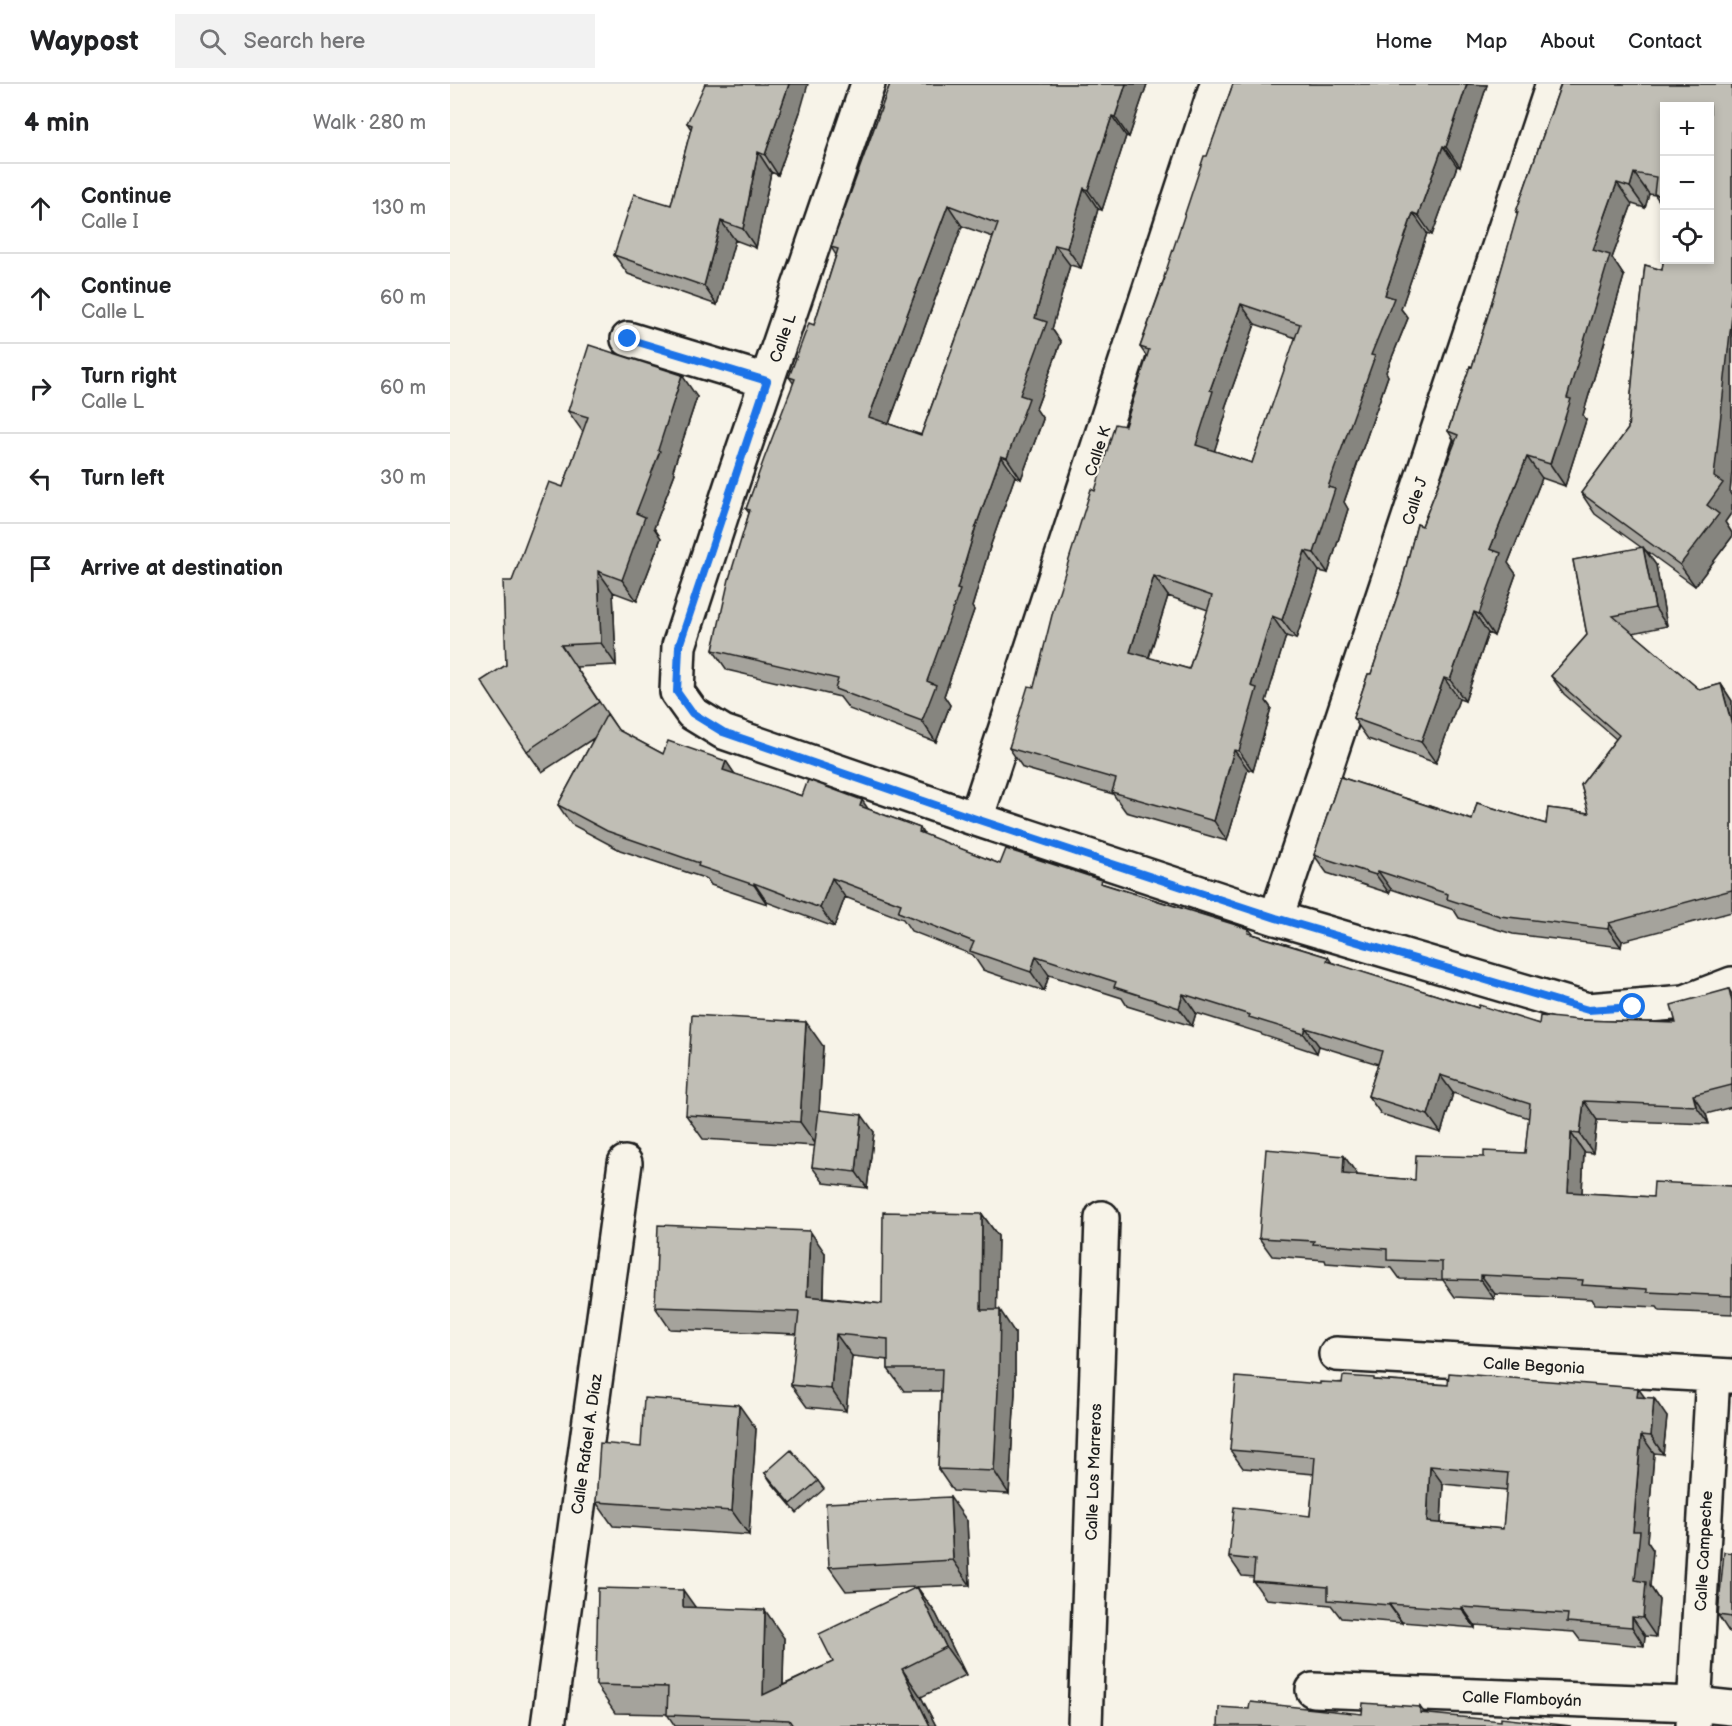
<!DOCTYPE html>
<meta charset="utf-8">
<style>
body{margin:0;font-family:"Balsamiq Sans",sans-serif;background:#f2f2f2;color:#202124}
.controls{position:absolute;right:18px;top:18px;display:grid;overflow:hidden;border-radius:0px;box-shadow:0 3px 9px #0003}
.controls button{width:54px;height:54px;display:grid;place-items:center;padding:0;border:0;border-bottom:2px solid #e0e0e0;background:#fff;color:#202124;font:30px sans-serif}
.stop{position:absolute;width:18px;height:18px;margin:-14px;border:4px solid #1a73e8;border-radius:50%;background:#fff}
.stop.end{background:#1a73e8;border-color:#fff;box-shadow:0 2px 6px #0008}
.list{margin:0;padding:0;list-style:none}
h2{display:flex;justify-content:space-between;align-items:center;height:78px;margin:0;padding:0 24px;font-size:26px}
h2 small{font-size:20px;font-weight:400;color:#757577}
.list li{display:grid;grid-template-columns:39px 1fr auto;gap:18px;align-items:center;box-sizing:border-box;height:90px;padding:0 24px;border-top:2px solid #e0e0e0}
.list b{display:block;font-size:22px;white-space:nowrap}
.list p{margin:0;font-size:20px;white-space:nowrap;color:#757577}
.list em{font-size:20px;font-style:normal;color:#757577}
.icon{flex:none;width:33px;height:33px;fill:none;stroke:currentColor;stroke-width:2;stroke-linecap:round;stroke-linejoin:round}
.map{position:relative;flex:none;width:1282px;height:1642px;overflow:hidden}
header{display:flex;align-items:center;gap:36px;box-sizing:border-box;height:84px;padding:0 30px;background:#fff;border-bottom:2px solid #e0e0e0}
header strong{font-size:28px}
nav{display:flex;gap:33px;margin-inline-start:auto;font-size:21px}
.search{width:420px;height:54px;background:#f2f2f2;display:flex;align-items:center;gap:15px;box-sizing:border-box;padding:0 21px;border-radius:0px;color:#757577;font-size:22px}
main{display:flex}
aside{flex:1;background:#fff}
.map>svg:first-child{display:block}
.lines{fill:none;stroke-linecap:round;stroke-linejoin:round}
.minor-casing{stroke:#1c1c1c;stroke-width:38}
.minor{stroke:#f7f3e8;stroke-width:33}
.wall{fill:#a5a39c;stroke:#1c1c1c;stroke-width:1.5;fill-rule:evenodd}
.shaded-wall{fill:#86857f;stroke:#1c1c1c;stroke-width:1.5}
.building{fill:#c0beb5;stroke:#1c1c1c;stroke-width:1.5;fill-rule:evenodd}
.route{stroke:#1a73e8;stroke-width:8}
.labels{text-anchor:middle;stroke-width:4.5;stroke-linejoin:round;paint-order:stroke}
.street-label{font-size:16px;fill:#1c1c1c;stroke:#f7f3e8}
</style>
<header>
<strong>Waypost</strong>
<div class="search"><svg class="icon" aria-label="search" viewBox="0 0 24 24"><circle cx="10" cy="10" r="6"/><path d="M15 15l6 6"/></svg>Search here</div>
<nav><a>Home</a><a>Map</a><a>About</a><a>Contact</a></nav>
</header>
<main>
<aside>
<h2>4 min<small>Walk · 280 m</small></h2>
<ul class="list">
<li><svg class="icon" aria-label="ahead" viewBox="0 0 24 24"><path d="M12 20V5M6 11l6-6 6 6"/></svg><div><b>Continue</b><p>Calle I</p></div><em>130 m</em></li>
<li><svg class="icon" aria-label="ahead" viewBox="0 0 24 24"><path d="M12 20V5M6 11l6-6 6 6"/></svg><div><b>Continue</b><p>Calle L</p></div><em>60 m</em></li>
<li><svg class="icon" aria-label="right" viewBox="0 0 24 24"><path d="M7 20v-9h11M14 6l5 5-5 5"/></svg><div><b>Turn right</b><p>Calle L</p></div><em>60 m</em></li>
<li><svg class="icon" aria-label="left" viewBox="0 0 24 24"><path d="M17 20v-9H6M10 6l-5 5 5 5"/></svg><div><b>Turn left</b></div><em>30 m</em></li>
<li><svg class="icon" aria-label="arrive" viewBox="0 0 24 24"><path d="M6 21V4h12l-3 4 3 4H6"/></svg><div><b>Arrive at destination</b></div></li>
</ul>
</aside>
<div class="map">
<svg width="1282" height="1642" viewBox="0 0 1282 1642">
<rect width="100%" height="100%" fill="#f7f3e8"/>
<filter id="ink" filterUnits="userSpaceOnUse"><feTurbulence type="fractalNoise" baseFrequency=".0167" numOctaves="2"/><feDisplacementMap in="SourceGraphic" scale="12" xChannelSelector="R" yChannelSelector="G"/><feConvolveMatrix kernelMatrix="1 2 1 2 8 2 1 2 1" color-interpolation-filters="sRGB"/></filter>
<g filter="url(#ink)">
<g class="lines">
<defs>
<path id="minor" d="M 418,0 L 281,402 L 229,562 L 227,608 L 242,629 L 273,648 L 526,735 L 826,834 L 1138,926 L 1235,918 L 1282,900
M 178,255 L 317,297
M 526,735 L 767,0
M 826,834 L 1103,0
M 886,1270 L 1282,1292
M 863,1606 L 1244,1620 L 1282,1624
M 98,1642 L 175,1079
M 635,1642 L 652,1134
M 1243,1642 L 1263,1291"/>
</defs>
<!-- minor casing -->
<use href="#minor" class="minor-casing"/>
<!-- minor -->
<use href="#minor" class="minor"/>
</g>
<!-- wall -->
<path class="wall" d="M 440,0 L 697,0 L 679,53 L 676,52 L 652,126 L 648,125 L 631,184 L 620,181 L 602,245 L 611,258 L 586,325 L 593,335 L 571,395 L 565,392 L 540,463 L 522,523 L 524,526 L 494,612 L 500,621 L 486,658 L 399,625 L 390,613 L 277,586 L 263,566 L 299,429 L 296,425 L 344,300 L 339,293 L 364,241 L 386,171 L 381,163 ZM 512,142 L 543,153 L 471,351 L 439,340 Z
M 783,0 L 1037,1 L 1010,83 L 1007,82 L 982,151 L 977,149 L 951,225 L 958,234 L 936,288 L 938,292 L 894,418 L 898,425 L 878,489 L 869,487 L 846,555 L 836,552 L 816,617 L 821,624 L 803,687 L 798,685 L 777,757 L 676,728 L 663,710 L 573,684 L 559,664 L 584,603 L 645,407 L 675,342 L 697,273 L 690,263 ZM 805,240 L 846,254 L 802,379 L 764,367 L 777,327 L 775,324 ZM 718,512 L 758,526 L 739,585 L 699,574 Z
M 1111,0 L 1282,0 L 1282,387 L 1280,409 L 1282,412 L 1282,428 L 1275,438 L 1282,449 L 1282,453 L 1245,502 L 1195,466 L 1206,481 L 1217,542 L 1183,549 L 1250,606 L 1271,600 L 1282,617 L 1282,828 L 1172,857 L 1171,863 L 1063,850 L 1009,834 L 1004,826 L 941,805 L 939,809 L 877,789 L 864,771 L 890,693 L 1022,736 L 1027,719 L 1096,740 L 1098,724 L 1139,729 L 1131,701 L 1166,655 L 1114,610 L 1101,592 L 1137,551 L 1123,476 L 1192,464 L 1145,430 L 1131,409 L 1178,345 L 1184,277 L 1195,181 L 1212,186 L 1215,166 L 1215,176 L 1260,176 L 1260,22 L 1215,22 L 1215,125 L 1205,111 L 1199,110 L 1195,124 L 1182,120 L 1162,174 L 1174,192 L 1133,331 L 1136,336 L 1115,402 L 1092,394 L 1058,479 L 1066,490 L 1044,552 L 1038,549 L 1015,617 L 1009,615 L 986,679 L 918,655 L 903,634 L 918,590 L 921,590 L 952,498 L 967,440 L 972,442 L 1005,358 L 998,347 L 1020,282 L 1022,283 L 1044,211 L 1068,130 L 1066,128 Z
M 350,28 L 328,91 L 321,88 L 306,164 L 285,156 L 267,221 L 178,190 L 164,171 L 221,121 L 241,45 L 237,39 Z
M 247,313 L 223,386 L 225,389 L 204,444 L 211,454 L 187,517 L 163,508 L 166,581 L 126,583 L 168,646 L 213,670 L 276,677 L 284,690 L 352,712 L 418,725 L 470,744 L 474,751 L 550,780 L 654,800 L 799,845 L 803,850 L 878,873 L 882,879 L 1028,924 L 1089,940 L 1129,936 L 1226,939 L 1279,905 L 1282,910 L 1282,1023 L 1256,1030 L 1259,1040 L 1147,1036 L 1143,1069 L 1134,1068 L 1132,1109 L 1203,1113 L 1282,1102 L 1282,1230 L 1210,1227 L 1207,1223 L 1145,1220 L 1142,1215 L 1045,1210 L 1044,1215 L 1005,1213 L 993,1196 L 950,1195 L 942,1184 L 876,1179 L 875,1176 L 822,1172 L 809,1154 L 894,1072 L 907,1091 L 965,1096 L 1034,1073 L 1075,1069 L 1079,1034 L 1003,1009 L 991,1049 L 931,1030 L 918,1012 L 928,980 L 869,962 L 867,969 L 812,951 L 811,949 L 746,929 L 742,942 L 677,922 L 672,914 L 599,891 L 594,907 L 533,886 L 523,871 L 461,847 L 453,835 L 395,813 L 384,843 L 317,818 L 317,820 L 261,801 L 257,795 L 170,766 L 121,740 L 108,721 L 144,654 L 92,688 L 77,667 L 56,581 L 62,497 L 113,403 L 133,348 L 118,327 Z
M 373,962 L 369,1026 L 424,1048 L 417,1104 L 374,1099 L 362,1083 L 365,1062 L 253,1055 L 236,1031 Z
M 532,1130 L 548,1152 L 546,1226 L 565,1249 L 565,1308 L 559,1410 L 503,1407 L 488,1385 L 491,1307 L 454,1307 L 438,1285 L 438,1276 L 402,1272 L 396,1327 L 357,1323 L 341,1301 L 347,1250 L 220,1245 L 205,1223 L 375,1169 L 374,1213 L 432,1220 Z
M 926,1296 L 1195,1314 L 1217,1333 L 1213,1370 L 1204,1369 L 1197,1457 L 1203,1466 L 1200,1502 L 1209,1516 L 1206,1553 L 1195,1552 L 1194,1562 L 1130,1556 L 1124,1548 L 1025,1541 L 1025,1544 L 952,1538 L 952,1539 L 891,1534 L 881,1521 L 816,1515 L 803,1497 L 804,1493 L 792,1492 L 779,1473 L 860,1432 L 864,1390 L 793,1384 L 780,1366 L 870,1300 ZM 993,1400 L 1057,1406 L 1053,1445 L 991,1439 Z
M 306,1345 L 299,1451 L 163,1442 L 146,1418 L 191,1363 Z
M 315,1389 L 368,1397 L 374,1405 L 347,1429 L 321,1398 Z
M 517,1437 L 520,1501 L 467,1503 L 486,1530 L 516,1591 L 471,1613 L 486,1642 L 225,1642 L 217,1630 L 165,1629 L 146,1601 L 246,1524 L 334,1554 L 333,1601 L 383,1578 L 465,1503 L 396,1507 L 379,1483 Z
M 1282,1469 L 1282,1548 L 1279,1548 L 1268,1531 Z"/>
<!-- shaded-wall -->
<path class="shaded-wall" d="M 339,0 L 358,0 L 350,28 L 328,91 L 315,71 Z
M 676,0 L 697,0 L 679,53 L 665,33 Z
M 1017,0 L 1037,1 L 1010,83 L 996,63 Z
M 662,32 L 676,52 L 652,126 L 638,106 Z
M 993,62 L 1007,82 L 982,151 L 968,131 Z
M 308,68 L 321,88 L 306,164 L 293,145 Z
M 1184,89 L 1199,110 L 1195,124 L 1180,103 Z
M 1167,99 L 1182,120 L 1162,174 L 1174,192 L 1133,331 L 1136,336 L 1115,402 L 1100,380 L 1117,314 L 1143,166 Z
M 634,104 L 648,125 L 631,184 L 617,164 Z
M 498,121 L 512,142 L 434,353 L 419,333 Z
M 963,129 L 977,149 L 951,225 L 958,234 L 936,288 L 938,292 L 894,418 L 898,425 L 878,489 L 864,469 L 878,403 L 935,211 Z
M 271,137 L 285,156 L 267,221 L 254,202 Z
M 605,161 L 620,181 L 602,245 L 611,258 L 586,325 L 593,335 L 571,395 L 557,374 L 585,234 Z
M 1282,205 L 1282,224 L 1280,221 Z
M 791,220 L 805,240 L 775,324 L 777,327 L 760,381 L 746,361 L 760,306 Z
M 1282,231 L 1282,387 L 1280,409 L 1282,412 L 1282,428 L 1275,438 L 1282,449 L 1282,453 L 1245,502 L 1230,481 L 1257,421 Z
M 232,291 L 247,313 L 223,386 L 225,389 L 204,444 L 211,454 L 187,517 L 172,496 L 186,429 Z
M 551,372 L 565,392 L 540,463 L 522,523 L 524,526 L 494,612 L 500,621 L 486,658 L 472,637 L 477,597 L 507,505 L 526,442 Z
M 1077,373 L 1092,394 L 1058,479 L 1066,490 L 1044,552 L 1029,530 L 1040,465 Z
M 1193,463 L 1206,481 L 1217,542 L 1205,524 Z
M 855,467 L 869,487 L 846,555 L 832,536 Z
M 148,487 L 163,508 L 166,581 L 151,559 Z
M 704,492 L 718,512 L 694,588 L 680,568 Z
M 1024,528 L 1038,549 L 1015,617 L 1000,596 Z
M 822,532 L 836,552 L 816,617 L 821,624 L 803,687 L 789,667 L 801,602 Z
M 994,594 L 1009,615 L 986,679 L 971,658 Z
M 1271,600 L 1282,617 L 1282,641 Z
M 784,666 L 798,685 L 777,757 L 764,737 Z
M 276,677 L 289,696 L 273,686 Z
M 412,716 L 425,735 L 410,722 Z
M 928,787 L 941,805 L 939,809 L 926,791 Z
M 382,794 L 395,813 L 384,843 L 370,824 Z
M 304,799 L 317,818 L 317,820 L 304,801 Z
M 1159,839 L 1172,857 L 1171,863 L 1158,845 Z
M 586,872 L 599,891 L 594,907 L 581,888 Z
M 733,910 L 746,929 L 742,942 L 729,924 Z
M 356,938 L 373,962 L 367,1062 L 350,1038 Z
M 856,944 L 869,962 L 867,969 L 854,950 Z
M 990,991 L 1003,1009 L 991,1049 L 978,1031 Z
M 1243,1011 L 1256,1030 L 1259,1040 L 1246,1022 Z
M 1134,1017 L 1147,1036 L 1143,1069 L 1130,1050 Z
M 412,1031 L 424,1048 L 417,1104 L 406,1088 Z
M 1121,1049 L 1134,1068 L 1131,1127 L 1118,1108 Z
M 894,1072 L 907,1090 L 906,1109 L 893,1090 Z
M 532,1130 L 548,1152 L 546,1249 L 531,1226 Z
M 360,1147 L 375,1169 L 373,1234 L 357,1212 Z
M 1031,1191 L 1045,1210 L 1044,1215 L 1031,1196 Z
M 550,1226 L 565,1249 L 565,1308 L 559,1410 L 544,1387 Z
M 386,1250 L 402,1272 L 396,1327 L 381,1305 Z
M 1188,1304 L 1201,1322 L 1187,1313 Z
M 1204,1314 L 1217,1333 L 1213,1370 L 1201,1352 Z
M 289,1321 L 306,1345 L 299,1451 L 282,1427 Z
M 1191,1351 L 1204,1369 L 1197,1457 L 1203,1466 L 1200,1502 L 1209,1516 L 1206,1553 L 1193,1534 L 1185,1496 L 1183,1447 Z
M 980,1382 L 993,1400 L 990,1457 L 977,1438 Z
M 500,1413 L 517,1437 L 520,1501 L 503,1476 Z
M 467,1503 L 486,1530 L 516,1591 L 496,1563 Z
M 233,1506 L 253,1534 L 233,1523 Z
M 939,1520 L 952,1538 L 952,1539 L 939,1521 Z
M 1012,1523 L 1025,1541 L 1025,1544 L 1012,1525 Z
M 315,1526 L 334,1554 L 332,1635 L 313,1611 Z
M 1182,1533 L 1195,1552 L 1194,1562 L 1182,1543 Z
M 452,1585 L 471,1613 L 486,1642 L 480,1642 Z
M 970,1623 L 982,1639 L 970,1629 Z"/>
<!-- building -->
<path class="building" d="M 255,0 L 339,0 L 315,71 L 308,68 L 293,145 L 271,137 L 254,202 L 164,171 L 184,110 L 221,121 L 242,41 L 237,39 Z
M 440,0 L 676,0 L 665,33 L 662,32 L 638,106 L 634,104 L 617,164 L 605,161 L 585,234 L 597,238 L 570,311 L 579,314 L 557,374 L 551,372 L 526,442 L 507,505 L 510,506 L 477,597 L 486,601 L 472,637 L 385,605 L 388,595 L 263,566 L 279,495 L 300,426 L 296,425 L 314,375 L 345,295 L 339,293 L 359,239 L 364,241 L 388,165 L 381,163 ZM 498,121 L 548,140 L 471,351 L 419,333 Z
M 783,0 L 1017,0 L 996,63 L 993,62 L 968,131 L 963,129 L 935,211 L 944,214 L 921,271 L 925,272 L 878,403 L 885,405 L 864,469 L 855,467 L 832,536 L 822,532 L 801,602 L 807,604 L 789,667 L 784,666 L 764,737 L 662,708 L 666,695 L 559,664 L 578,602 L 584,603 L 603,527 L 641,405 L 645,407 L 665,340 L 675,342 L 699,266 L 690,263 L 715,194 L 714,193 L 754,72 L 757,72 ZM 791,220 L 850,240 L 802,379 L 746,361 L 763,307 L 760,306 ZM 704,492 L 762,512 L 739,585 L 680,568 Z
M 1111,0 L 1282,0 L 1282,205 L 1280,221 L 1282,221 L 1282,231 L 1264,393 L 1273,399 L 1257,421 L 1269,430 L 1230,481 L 1131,409 L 1178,345 L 1184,277 L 1195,181 L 1212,186 L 1215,166 L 1215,176 L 1260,176 L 1260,22 L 1215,22 L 1215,113 L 1204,110 L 1206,93 L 1184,89 L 1180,103 L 1167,99 L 1143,166 L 1160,171 L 1117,314 L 1121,315 L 1100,380 L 1077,373 L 1040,465 L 1051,469 L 1029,530 L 1024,528 L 1000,596 L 994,594 L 971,658 L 903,634 L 918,590 L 921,590 L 952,498 L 967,440 L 972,442 L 1008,351 L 998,347 L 1020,282 L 1022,283 L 1044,211 L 1068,128 L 1066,128 Z
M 139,261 L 232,291 L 208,366 L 210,367 L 186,429 L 195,433 L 172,496 L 148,487 L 151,559 L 111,561 L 149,618 L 77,667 L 31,597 L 56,581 L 53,497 L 62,497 L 99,398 L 113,403 L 138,333 L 118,327 Z
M 1193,463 L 1205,524 L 1163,532 L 1250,606 L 1271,600 L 1282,641 L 1282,806 L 1159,839 L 1158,845 L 1050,832 L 997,815 L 998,810 L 928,787 L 926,791 L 864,771 L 890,693 L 1022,736 L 1027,719 L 1096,740 L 1098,724 L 1139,729 L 1131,701 L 1169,651 L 1101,592 L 1137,551 L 1123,476 Z
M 157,630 L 168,646 L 213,670 L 218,657 L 276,677 L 273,686 L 352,712 L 358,696 L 412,716 L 410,722 L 470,744 L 469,748 L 550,780 L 556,765 L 651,796 L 650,799 L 799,845 L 798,849 L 878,873 L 877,877 L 1028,924 L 1029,921 L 1089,940 L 1090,932 L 1129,936 L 1226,939 L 1221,921 L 1279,905 L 1282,918 L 1282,1001 L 1243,1011 L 1246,1022 L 1134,1017 L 1130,1050 L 1121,1049 L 1118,1108 L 1203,1113 L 1204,1098 L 1282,1102 L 1282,1212 L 1197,1208 L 1197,1205 L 1132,1201 L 1133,1196 L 1031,1191 L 1031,1196 L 992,1195 L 992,1178 L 937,1176 L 937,1165 L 863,1160 L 864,1157 L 809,1154 L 816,1065 L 894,1072 L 893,1090 L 965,1096 L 966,1071 L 1034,1073 L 1034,1067 L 1075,1069 L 1080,1020 L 990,991 L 978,1031 L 918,1012 L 932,967 L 856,944 L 854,950 L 799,933 L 800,931 L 733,910 L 729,924 L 664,903 L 666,898 L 586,872 L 581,888 L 520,867 L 524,858 L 448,828 L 451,820 L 382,794 L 370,824 L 304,799 L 304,801 L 248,782 L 249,779 L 157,747 L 108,721 Z
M 242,931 L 356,938 L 350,1038 L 236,1031 Z
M 369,1026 L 412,1031 L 406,1088 L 362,1083 Z
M 433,1128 L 532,1130 L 531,1226 L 550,1226 L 549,1286 L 544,1387 L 488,1385 L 492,1285 L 438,1285 L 438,1255 L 386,1250 L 381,1305 L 341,1301 L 349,1228 L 205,1223 L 208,1141 L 360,1147 L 357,1212 L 432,1220 Z
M 999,1289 L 1188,1304 L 1187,1313 L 1204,1314 L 1201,1352 L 1191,1351 L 1183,1447 L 1190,1447 L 1185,1496 L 1196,1498 L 1193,1534 L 1182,1533 L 1182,1543 L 1117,1538 L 1118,1530 L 1012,1523 L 1012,1525 L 939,1520 L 939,1521 L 878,1516 L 878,1503 L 803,1497 L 805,1476 L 779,1473 L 784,1423 L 860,1432 L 865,1373 L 780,1366 L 786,1293 L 870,1300 L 870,1298 L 892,1299 L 893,1292 L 924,1294 L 924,1296 L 998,1301 ZM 980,1382 L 1058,1389 L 1053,1445 L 977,1438 Z
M 194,1314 L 289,1321 L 282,1427 L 146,1418 L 150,1359 L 191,1363 Z
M 341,1366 L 368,1397 L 341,1420 L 315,1389 Z
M 500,1413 L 503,1476 L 379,1483 L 376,1419 Z
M 1274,1468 L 1282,1469 L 1282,1533 L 1268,1531 Z
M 467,1503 L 496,1563 L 452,1585 L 480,1642 L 343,1642 L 339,1636 L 217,1631 L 218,1603 L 146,1601 L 148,1504 L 233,1506 L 233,1523 L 315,1526 L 313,1611 L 383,1578 L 369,1550 Z
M 800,1618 L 912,1630 L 913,1619 L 970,1623 L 970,1629 L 1051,1637 L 1051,1634 L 1121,1642 L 768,1642 L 769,1623 L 799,1625 Z"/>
</g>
<g class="lines" filter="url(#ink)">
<!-- route -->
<path class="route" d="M 178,255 L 317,297 L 229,562 L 227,608 L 242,629 L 273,648 L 526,735 L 826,834 L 1138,926 L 1183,923"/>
</g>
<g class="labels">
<!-- street labels -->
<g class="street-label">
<text transform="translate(332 254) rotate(-71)" y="6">Calle L</text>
<text transform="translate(647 367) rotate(-72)" y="6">Calle K</text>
<text transform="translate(964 417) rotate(-72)" y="6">Calle J</text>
<text transform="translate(1084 1281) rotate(3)" y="6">Calle Begonia</text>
<text transform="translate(136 1360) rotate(-82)" y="6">Calle Rafael A. Díaz</text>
<text transform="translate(643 1388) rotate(-88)" y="6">Calle Los Marreros</text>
<text transform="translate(1253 1467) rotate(-87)" y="6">Calle Campeche</text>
<text transform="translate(1072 1614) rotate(2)" y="6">Calle Flamboyán</text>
</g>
</g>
</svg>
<div class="controls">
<button>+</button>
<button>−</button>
<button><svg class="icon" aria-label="locate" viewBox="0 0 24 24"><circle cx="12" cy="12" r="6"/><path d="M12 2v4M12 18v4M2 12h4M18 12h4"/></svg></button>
</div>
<div class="stop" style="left:1183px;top:923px"></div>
<div class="stop end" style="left:178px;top:255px"></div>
</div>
</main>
